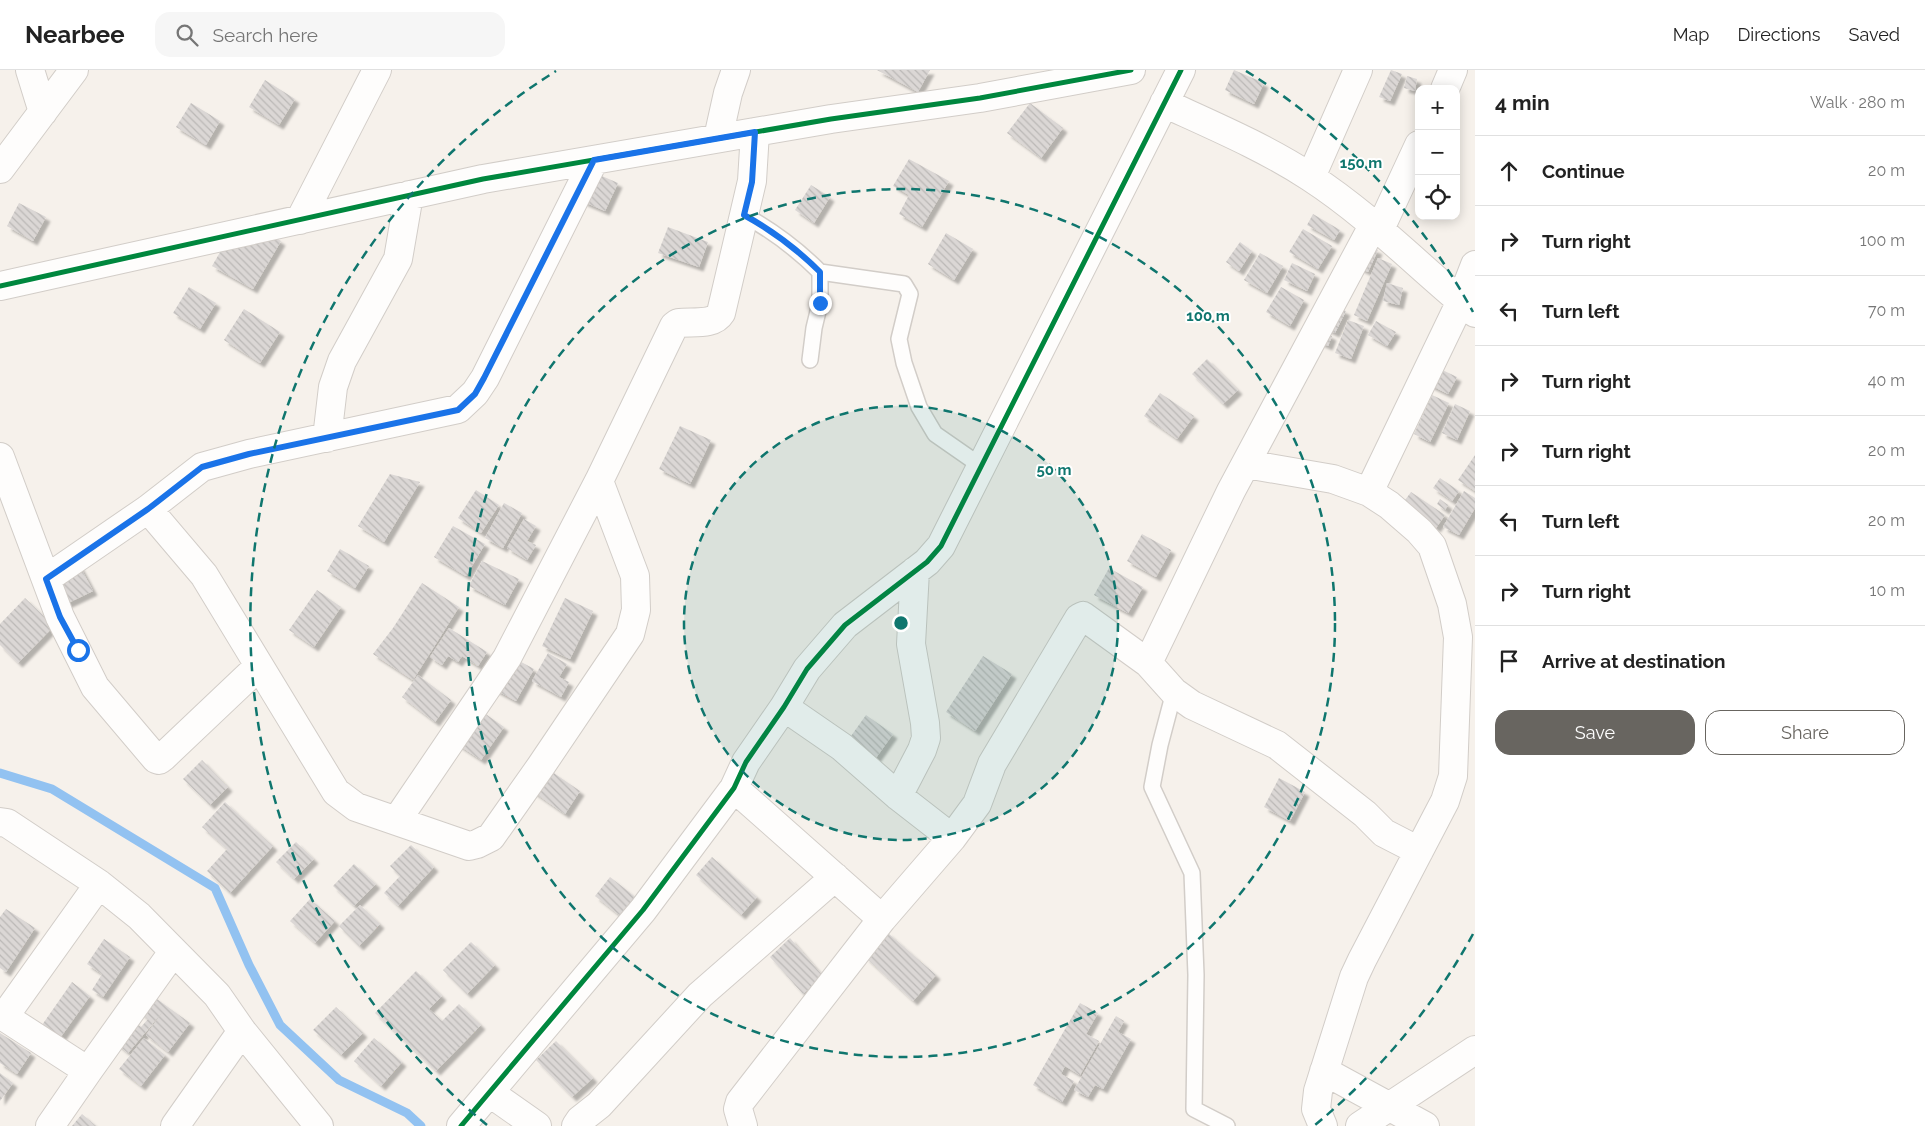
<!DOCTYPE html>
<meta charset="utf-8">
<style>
body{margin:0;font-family:Raleway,sans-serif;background:#f6f6f6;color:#222}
.controls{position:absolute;right:15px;top:15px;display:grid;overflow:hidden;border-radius:10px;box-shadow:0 2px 12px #0003}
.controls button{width:45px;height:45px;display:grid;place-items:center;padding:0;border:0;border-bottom:1px solid #e0e0e0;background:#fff;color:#222;font:25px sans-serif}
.stop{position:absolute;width:15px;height:15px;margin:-11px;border:4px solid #1a73e8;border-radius:50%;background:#fff}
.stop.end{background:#1a73e8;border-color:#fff;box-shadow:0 1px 5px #0008}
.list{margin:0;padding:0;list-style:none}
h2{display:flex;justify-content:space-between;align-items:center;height:65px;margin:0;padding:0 20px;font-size:21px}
h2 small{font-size:16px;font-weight:400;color:#767676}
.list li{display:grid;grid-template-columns:32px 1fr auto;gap:15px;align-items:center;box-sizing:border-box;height:70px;padding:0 20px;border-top:1px solid #e0e0e0}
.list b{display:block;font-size:19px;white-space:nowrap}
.list em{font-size:16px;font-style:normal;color:#767676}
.actions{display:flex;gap:10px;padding:15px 20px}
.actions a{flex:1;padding:11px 0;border:1px solid #686560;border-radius:15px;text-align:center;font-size:18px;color:#686560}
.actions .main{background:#686560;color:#fff}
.icon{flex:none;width:28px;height:28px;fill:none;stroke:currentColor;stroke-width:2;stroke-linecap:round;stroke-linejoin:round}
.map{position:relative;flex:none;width:1475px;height:1056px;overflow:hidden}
header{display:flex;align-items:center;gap:30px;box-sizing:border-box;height:70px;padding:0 25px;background:#fff;border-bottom:1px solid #e0e0e0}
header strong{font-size:24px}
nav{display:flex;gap:28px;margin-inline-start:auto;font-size:18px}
.search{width:350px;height:45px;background:#f6f6f6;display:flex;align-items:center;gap:12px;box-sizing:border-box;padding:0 18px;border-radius:15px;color:#767676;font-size:19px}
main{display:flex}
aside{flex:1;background:#fff}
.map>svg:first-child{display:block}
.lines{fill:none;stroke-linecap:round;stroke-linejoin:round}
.stream{stroke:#92c2f1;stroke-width:9}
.building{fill:url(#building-back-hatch);filter:url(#shadow)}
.lane-casing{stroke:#d2cdc8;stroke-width:18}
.street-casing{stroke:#d2cdc8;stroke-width:30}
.lane{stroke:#fefdfc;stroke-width:15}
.street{stroke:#fefdfc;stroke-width:28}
.cycleway-casing{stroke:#fff;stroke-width:8}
.cycleway{stroke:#00873e;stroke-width:5}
.route{stroke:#1a73e8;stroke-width:6}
.ring{fill:none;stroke:#0f766e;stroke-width:2.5;stroke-dasharray:9 6}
.centre{fill:#0f766e;stroke:#fff;stroke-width:2.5}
.ring-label{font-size:15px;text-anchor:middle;font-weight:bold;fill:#0f766e;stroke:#fff;stroke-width:4;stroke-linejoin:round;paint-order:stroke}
</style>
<header>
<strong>Nearbee</strong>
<div class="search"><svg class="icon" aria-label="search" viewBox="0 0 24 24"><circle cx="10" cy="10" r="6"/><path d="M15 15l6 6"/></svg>Search here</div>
<nav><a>Map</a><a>Directions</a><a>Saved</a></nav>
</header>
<main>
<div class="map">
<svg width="1475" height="1056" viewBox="0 0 1475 1056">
<defs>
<pattern id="building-back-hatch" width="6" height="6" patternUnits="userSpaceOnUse" patternTransform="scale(1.25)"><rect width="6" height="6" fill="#dbd7d5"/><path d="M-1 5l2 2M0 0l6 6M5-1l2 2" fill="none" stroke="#bbb8b6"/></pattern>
<filter id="shadow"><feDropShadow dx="4.5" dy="4.5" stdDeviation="1" flood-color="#0004"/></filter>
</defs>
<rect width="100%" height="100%" fill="#f6f1eb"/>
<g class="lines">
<!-- stream -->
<path class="stream" d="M 0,703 L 52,719 L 215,818 L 249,895 L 280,955 L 339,1010 L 407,1043 L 421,1056"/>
</g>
<!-- building -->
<path class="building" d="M 877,0 L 930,0 L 918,22 Z
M 1234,0 L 1264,13 L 1254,34 L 1225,20 Z
M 1391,0 L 1402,4 L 1390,31 L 1379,27 Z
M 1407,6 L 1417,9 L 1415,21 L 1404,18 Z
M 265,10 L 295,29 L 279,55 L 249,37 Z
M 191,33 L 220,51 L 206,75 L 176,57 Z
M 1030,33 L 1063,58 L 1041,88 L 1007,63 Z
M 909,89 L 949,111 L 922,157 L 899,144 L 909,125 L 893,116 Z
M 595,103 L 618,113 L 605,141 L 582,131 Z
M 811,115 L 830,127 L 814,153 L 795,140 Z
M 19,133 L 46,147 L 33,171 L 7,156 Z
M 1313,144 L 1340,160 L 1334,170 L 1307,155 Z
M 668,157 L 708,172 L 699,197 L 658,183 Z
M 1303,159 L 1332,176 L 1318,199 L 1289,182 Z
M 946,163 L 973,179 L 954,210 L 928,194 Z
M 271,165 L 281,171 L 253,219 L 212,196 L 226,172 Z
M 1240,172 L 1252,181 L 1239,201 L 1226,192 Z
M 1367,176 L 1378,180 L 1368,202 L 1358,197 Z
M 1260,183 L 1283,196 L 1267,223 L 1244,210 Z
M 1378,188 L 1392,194 L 1367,251 L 1354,245 Z
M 1292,193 L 1315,204 L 1307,221 L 1284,210 Z
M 1387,213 L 1403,218 L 1399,235 L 1383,231 Z
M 189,217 L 216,233 L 200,259 L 173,243 Z
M 1281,217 L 1304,230 L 1290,256 L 1266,242 Z
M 1335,236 L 1346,241 L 1335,263 L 1325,258 Z
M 244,239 L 280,262 L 260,293 L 224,270 Z
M 1348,250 L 1364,256 L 1351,289 L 1335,283 Z
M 1376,251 L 1396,262 L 1387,276 L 1368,265 Z
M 1322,261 L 1332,266 L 1328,276 L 1317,271 Z
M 1207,289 L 1238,320 L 1223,334 L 1192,304 Z
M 1436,297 L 1457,307 L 1448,324 L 1428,314 Z
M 1160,323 L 1194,346 L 1177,369 L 1144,346 Z
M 1432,325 L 1449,333 L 1430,372 L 1414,364 Z
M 1455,334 L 1470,341 L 1457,370 L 1442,363 Z
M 680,356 L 711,370 L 690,414 L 659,399 Z
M 1475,385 L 1475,421 L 1458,410 Z
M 390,404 L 420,412 L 384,472 L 358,456 Z
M 1440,408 L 1459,421 L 1452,431 L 1433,418 Z
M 476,420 L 499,435 L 481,463 L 458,448 Z
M 1464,421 L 1475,428 L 1475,438 L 1459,465 L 1443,457 Z
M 1411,422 L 1445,445 L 1436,458 L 1402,434 Z
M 1440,429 L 1448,435 L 1445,440 L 1437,434 Z
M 504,433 L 522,443 L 503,478 L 485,468 Z
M 524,449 L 536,456 L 527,471 L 536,475 L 527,490 L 507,478 Z
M 453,456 L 485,474 L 466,506 L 434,487 Z
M 1142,464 L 1171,480 L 1156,507 L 1127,491 Z
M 340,479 L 369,496 L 355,518 L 327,501 Z
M 482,491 L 519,509 L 505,535 L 469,516 Z
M 79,495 L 93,521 L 66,534 L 53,509 Z
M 1109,498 L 1143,517 L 1128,543 L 1094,525 Z
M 422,513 L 459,537 L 413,610 L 373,584 L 393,558 Z
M 317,520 L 341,537 L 314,577 L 289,560 Z
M 25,528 L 54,556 L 18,593 L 0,575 L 0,554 Z
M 565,528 L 593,541 L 570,589 L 542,576 Z
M 449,558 L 487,582 L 478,596 L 462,586 L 458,592 L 448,586 L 442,595 L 430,587 Z
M 548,583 L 567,594 L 559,607 L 569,612 L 561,627 L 532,611 Z
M 983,586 L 1012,604 L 975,661 L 946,642 Z
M 512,587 L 534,599 L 516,631 L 494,619 Z
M 418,605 L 451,630 L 435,652 L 402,627 Z
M 480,640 L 504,657 L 481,690 L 457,674 Z
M 866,645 L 893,664 L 873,692 L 846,673 Z
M 202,690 L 228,717 L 210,735 L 183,709 Z
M 548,699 L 580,721 L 565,744 L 532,721 Z
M 1279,708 L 1305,722 L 1290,751 L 1264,737 Z
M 225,732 L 273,776 L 230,823 L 207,801 L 227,779 L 202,757 Z
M 296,772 L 314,789 L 294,809 L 276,792 Z
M 411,775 L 434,797 L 398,836 L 384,823 L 400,806 L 390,796 Z
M 712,787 L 757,827 L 741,845 L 696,805 Z
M 354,794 L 376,814 L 354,836 L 333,816 Z
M 610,807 L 638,829 L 623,848 L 595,826 Z
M 310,829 L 335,851 L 315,873 L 290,851 Z
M 360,835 L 380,854 L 359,876 L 339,856 Z
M 6,839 L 35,858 L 6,902 L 0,898 L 0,847 Z
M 887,862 L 936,905 L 913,931 L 865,887 Z
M 790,868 L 823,906 L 803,924 L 770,887 Z
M 104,869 L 130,887 L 103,927 L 92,920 L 102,904 L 87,894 Z
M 471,872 L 495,895 L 467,924 L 443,900 Z
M 416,901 L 442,926 L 429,939 L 442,951 L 459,934 L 481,955 L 436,1001 L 375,943 Z
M 72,912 L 90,926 L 60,968 L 42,955 Z
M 150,924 L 190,953 L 168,982 L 146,965 L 164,940 L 128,983 L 113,971 L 131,949 L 141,957 L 148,949 L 137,940 Z
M 1080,933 L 1098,943 L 1086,964 L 1099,971 L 1080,1005 L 1065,996 L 1061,1004 L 1074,1011 L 1062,1032 L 1033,1015 Z
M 336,937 L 363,963 L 341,985 L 313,960 Z
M 1116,946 L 1124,951 L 1118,962 L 1131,969 L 1103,1019 L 1095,1015 L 1088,1027 L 1074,1020 Z
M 0,963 L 31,983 L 17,1004 L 0,993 Z
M 144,968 L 165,985 L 141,1016 L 119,999 Z
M 374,968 L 402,992 L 381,1016 L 354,991 Z
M 556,971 L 593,1008 L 572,1027 L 536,990 Z
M 0,1003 L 13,1013 L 0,1031 Z
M 82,1044 L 96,1056 L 72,1056 Z"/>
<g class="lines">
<defs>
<path id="lane" d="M 744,145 C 773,161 797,179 820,202 L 820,233 L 814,258 L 810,290
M 820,202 L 904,214 L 910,224 L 899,269 L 904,293 L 919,337 L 935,364 L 981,396
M 1174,622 L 1160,675 L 1152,717 L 1192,803 L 1196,905 L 1194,1039 L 1227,1056"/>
<path id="street" d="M 30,0 L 43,42
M 1445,19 L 1453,0
M 1164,33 C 1214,56 1264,77 1310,107 C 1370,146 1420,198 1475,243
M 718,68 L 728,23 L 736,0
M 0,99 L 74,0
M 1311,107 L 1358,0
M 300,150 L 377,0
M 0,216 L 483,109 L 831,49 L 980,28 L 1131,0
M 327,368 L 333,317 L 342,291 L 398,189 L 409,125
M 0,387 L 60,547 L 95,617 L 156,689 L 159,690 L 163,687 L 258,597
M 1246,394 L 1333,409 L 1369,422 L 1389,435 L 1419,461 L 1432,476 L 1452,534 L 1458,567 L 1453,706 L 1445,731 L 1362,890 L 1354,907 L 1318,1021 L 1316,1039 L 1323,1056
M 1369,422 L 1461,231 L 1475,195
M 148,439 L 204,505 L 336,722 L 356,737 L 469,776 L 477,774 L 491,767 L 541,696 L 630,564 L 636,540 L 635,506 L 599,411
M 46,509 L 148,439 L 202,397 L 249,384 L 458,339 L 475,323 L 485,308 L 594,90
M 1148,593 L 1231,421 L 1368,165 L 1380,159 L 1419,75
M 784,637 L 842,677 L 898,726 L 952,768
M 734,718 L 882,849
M 898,726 L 922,680 L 926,668 L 925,653 L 911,574 L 915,501
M 397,750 L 507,588 L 599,411 L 674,256 L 678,253 C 692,251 713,256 721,243 L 752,111 L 755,62
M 0,752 L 7,753 L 99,814 L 139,846 L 217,925 L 242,961 L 319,1056
M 0,944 L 88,1001
M 4,947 L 99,814
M 1324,1001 L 1425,1056
M 490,1023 L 537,1056
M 50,1056 L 88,1001 L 173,882
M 175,1056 L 242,961
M 461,1056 L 643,840 L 734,718 L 746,692 L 784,637 L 807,599 L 845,555 L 927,492 L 941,476 L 1181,0
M 576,1056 L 580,1050 L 599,1035 L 700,925 L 835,807
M 743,1056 L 738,1039 L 740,1032 L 882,849 L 952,768 L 977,734 L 992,694 L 1079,548 L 1083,546 L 1148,593 L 1174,622 L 1192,635 L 1277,675 L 1365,744 L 1384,763 L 1419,781
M 1360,1056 L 1475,980"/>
</defs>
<!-- lane casing -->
<use href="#lane" class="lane-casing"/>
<!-- street casing -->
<use href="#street" class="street-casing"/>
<!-- lane -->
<use href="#lane" class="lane"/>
<!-- street -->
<use href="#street" class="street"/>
<defs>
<path id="cycleway" d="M 0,216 L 483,109 L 831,49 L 980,28 L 1131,0
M 461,1056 L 643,840 L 734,718 L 746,692 L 784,637 L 807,599 L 845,555 L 927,492 L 941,476 L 1181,0"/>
</defs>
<!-- cycleway casing -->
<use href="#cycleway" class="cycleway-casing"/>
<!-- cycleway -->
<use href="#cycleway" class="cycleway"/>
</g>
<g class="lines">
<!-- route -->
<path class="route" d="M 78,580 L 60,547 L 46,509 L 148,439 L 202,397 L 249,384 L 458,340 L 475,324 L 484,308 L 594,90 L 755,62 L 752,112 L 744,145 C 773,161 797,179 820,202 L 820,233"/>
</g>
<!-- distance rings -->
<circle cx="901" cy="553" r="217" fill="#0f766e" fill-opacity=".12"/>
<g class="ring">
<circle cx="901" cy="553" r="217"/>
<circle cx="901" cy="553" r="434"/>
<path d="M1473 864A651 651 0 0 1 1315 1055M487 1055A651 651 0 0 1 556 1M1246 1A651 651 0 0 1 1473 242"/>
</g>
<circle cx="901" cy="553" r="8" class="centre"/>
<g class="ring-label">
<text x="1361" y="98">150 m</text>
<text x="1208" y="251">100 m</text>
<text x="1054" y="405">50 m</text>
</g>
</svg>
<div class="controls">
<button>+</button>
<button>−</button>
<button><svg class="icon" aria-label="locate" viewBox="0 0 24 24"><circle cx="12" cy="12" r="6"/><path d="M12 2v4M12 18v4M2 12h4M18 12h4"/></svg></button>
</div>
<div class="stop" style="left:78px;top:580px"></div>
<div class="stop end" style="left:820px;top:233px"></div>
</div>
<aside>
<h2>4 min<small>Walk · 280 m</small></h2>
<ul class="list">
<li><svg class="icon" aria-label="ahead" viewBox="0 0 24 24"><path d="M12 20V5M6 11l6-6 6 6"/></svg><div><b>Continue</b></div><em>20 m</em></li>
<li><svg class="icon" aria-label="right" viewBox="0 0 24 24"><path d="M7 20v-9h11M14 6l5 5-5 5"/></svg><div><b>Turn right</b></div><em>100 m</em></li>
<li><svg class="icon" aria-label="left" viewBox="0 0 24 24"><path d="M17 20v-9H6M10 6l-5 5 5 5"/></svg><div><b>Turn left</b></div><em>70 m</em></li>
<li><svg class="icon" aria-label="right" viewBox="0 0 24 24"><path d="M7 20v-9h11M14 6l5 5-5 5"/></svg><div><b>Turn right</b></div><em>40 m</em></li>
<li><svg class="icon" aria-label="right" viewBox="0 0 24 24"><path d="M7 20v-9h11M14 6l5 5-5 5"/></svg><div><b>Turn right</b></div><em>20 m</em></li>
<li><svg class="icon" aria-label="left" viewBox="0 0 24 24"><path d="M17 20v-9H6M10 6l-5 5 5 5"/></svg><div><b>Turn left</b></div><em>20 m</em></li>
<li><svg class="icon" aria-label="right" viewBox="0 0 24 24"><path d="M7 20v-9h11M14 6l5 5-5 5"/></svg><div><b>Turn right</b></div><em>10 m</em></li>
<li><svg class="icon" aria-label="arrive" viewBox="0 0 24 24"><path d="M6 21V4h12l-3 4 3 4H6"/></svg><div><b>Arrive at destination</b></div></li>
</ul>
<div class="actions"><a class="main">Save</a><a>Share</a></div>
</aside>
</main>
